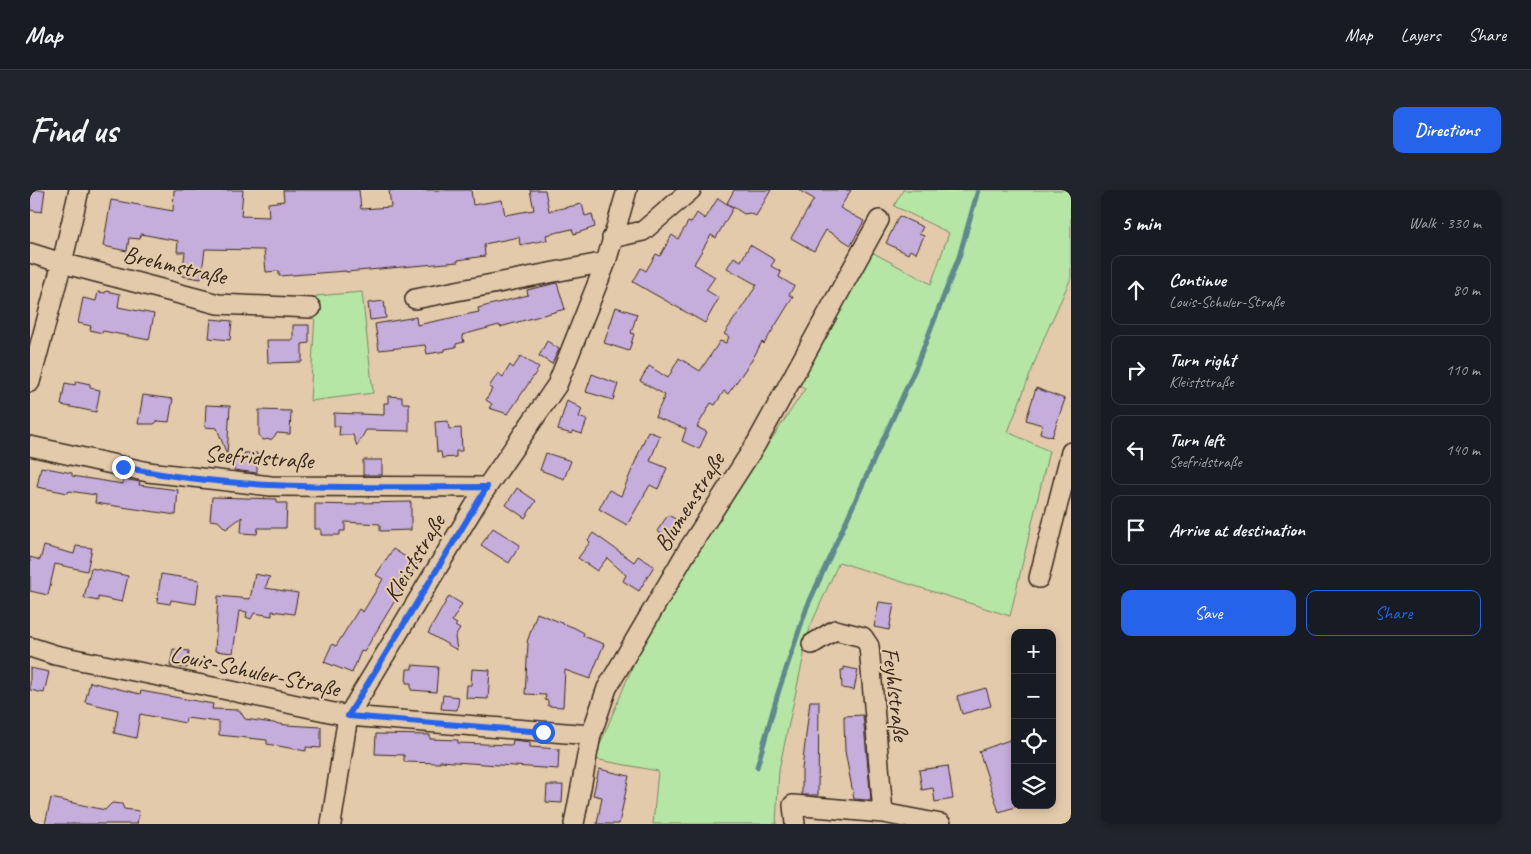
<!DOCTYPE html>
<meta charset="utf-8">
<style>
body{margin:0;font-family:Caveat,sans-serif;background:#20242c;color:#f1f3f6}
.controls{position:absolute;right:15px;bottom:15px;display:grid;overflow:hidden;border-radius:10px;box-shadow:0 2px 8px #0003}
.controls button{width:45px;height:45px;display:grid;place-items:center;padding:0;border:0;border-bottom:1px solid #363941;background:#171b24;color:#f1f3f6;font:25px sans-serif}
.stop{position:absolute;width:15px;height:15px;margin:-11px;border:4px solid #2563eb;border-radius:50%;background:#fff}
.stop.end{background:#2563eb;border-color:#fff;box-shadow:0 1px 5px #0008}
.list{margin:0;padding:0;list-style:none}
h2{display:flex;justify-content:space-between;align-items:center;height:65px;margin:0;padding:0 20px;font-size:21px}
h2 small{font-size:16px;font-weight:400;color:#9ea1a6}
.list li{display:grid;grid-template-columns:32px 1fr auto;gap:15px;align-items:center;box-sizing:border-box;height:70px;margin:0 10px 10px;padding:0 10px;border:1px solid #363941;border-radius:10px}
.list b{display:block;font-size:19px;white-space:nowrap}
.list p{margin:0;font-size:16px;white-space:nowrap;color:#9ea1a6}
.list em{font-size:16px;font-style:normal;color:#9ea1a6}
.actions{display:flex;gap:10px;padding:15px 20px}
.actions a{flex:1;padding:11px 0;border:1px solid #2563eb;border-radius:10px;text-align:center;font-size:18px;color:#2563eb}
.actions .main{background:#2563eb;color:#fff}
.icon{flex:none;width:28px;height:28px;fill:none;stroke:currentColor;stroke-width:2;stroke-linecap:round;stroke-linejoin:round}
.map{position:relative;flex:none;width:1041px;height:634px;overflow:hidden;border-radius:10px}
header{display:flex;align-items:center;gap:30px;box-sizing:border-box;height:70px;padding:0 25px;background:#171b24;border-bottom:1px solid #363941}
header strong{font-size:24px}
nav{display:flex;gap:28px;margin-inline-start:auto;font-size:18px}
.intro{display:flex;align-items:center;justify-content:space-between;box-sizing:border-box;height:120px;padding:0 30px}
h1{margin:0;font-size:35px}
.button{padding:12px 22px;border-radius:10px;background:#2563eb;color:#fff;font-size:18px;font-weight:700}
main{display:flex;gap:30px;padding:0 30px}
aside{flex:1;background:#171b24;border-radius:10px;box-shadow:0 2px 8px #0003}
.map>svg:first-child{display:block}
.green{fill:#b5e6a6;stroke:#788862}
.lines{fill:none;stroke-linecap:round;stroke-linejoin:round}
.stream{stroke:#61898e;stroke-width:5}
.building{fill:#c5addc;stroke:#3b2a1e}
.minor-casing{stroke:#3b2a1e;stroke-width:22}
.minor{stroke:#e3caab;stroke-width:19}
.route{stroke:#2563eb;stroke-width:6}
.labels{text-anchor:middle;stroke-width:4.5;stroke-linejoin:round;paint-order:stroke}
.street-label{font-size:24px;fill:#3b2a1e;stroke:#e3caab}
</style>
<header>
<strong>Map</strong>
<nav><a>Map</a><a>Layers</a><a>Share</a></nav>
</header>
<div class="intro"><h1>Find us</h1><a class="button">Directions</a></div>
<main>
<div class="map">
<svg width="1041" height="634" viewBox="0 0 1041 634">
<rect width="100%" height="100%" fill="#e3caab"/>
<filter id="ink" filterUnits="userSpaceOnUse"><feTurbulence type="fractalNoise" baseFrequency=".02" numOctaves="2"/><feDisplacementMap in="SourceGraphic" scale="10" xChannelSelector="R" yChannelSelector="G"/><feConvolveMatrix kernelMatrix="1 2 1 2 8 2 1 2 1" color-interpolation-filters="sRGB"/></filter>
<g filter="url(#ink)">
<!-- green -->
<path class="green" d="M 873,0 L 1041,0 L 1041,88 L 1014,148 L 978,242 L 1019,261 L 980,426 L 809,372 L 780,437 L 749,579 L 746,634 L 623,634 L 628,581 L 564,569 L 611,456 L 737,245 L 741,250 L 775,199 L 764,193 L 838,60 L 901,94 L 919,43 L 864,16 Z
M 332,102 L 343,203 L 280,211 L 286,106 Z"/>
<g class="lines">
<!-- stream -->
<path class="stream" d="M 727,577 L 748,503 L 777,417 L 886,177 L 929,67 L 948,0"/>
</g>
<!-- building -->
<path class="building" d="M 0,0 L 15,0 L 12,22 L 0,20 Z
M 144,0 L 213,0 L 211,26 L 239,27 L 238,13 L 254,11 L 253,0 L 329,0 L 331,19 L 361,17 L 359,0 L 441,0 L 443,15 L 472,10 L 475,25 L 504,20 L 500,0 L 515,0 L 519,21 L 552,14 L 555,26 L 562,24 L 565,37 L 544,44 L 542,39 L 516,45 L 517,50 L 490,55 L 489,47 L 454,54 L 455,66 L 428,70 L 428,72 L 316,82 L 316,81 L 249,86 L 249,81 L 236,82 L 234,60 L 175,59 L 171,89 L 152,86 L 155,62 L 147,62 L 148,51 L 111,44 L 110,49 L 99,48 L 97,61 L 73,56 L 81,10 L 143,21 Z
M 704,0 L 741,0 L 726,26 L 720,23 L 714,24 L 697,13 Z
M 768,0 L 821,0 L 810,18 L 834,31 L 821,55 L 796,40 L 784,61 L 761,48 L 784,9 Z
M 688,8 L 703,18 L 686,48 L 681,45 L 664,74 L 685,87 L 676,100 L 689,108 L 675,133 L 603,92 L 611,78 L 616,81 L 626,64 L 630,66 L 642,45 L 648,49 L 658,32 L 661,33 L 667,23 L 675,29 Z
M 869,26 L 893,37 L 889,44 L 894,46 L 886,63 L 880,60 L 878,64 L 856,53 Z
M 720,55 L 745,70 L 741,76 L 751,82 L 749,87 L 764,96 L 759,105 L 763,107 L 734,154 L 732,152 L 722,170 L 698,204 L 694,201 L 685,215 L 681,213 L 667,237 L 677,242 L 669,259 L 652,251 L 656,239 L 625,227 L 635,205 L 610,191 L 619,176 L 638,188 L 649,168 L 670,181 L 690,151 L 696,153 L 699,147 L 694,144 L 727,95 L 697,78 L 704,67 L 711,71 Z
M 527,93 L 535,119 L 470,137 L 469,135 L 432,145 L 434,152 L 426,154 L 426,157 L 415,159 L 415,161 L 397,164 L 395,155 L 349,160 L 345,134 L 386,127 L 387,135 L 449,122 L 448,118 L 498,105 L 497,100 Z
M 76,101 L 90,104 L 88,117 L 124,124 L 119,150 L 73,141 L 72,143 L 60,140 L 61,136 L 48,133 L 53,108 L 66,111 L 68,102 L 75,103 Z
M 354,111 L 356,128 L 340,130 L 338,113 Z
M 586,117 L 607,124 L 601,143 L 604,144 L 599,161 L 574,153 Z
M 181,129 L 202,131 L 200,150 L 179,148 Z
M 263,135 L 279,135 L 279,153 L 272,154 L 272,172 L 238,173 L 237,150 L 263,150 Z
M 517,151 L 529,159 L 522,174 L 509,166 Z
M 491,166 L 509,178 L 478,224 L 459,218 L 462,214 L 456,210 L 462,199 L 459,197 L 468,183 L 473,187 L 480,175 L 483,178 Z
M 562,184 L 588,194 L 583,210 L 556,202 Z
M 46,191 L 60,194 L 60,198 L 70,200 L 66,222 L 31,215 L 35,193 L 45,195 Z
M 1006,198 L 1035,209 L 1022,247 L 1010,243 L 1012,235 L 996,230 Z
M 113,205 L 143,209 L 139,232 L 128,231 L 124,234 L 108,234 Z
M 358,206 L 372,207 L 372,213 L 379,213 L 379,241 L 336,240 L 327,256 L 323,245 L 309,245 L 310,236 L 304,236 L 304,223 L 354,225 L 354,213 L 358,213 Z
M 537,210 L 552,219 L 549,227 L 557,230 L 552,244 L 543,241 L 542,244 L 528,240 Z
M 176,215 L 200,216 L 197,265 L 187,238 L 175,237 Z
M 229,220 L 261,221 L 260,244 L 247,243 L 242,249 L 233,250 L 229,245 Z
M 418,231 L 419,239 L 431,238 L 432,261 L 426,261 L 426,267 L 412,268 L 411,262 L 407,262 L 405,232 Z
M 618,241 L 630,246 L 620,271 L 637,278 L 628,299 L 620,295 L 597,335 L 569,319 L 579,300 L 591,306 Z
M 214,263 L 227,263 L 227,283 L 204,280 L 204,267 L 214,267 Z
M 516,263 L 541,271 L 534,289 L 510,280 Z
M 333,270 L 352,270 L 352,285 L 333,285 Z
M 11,277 L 42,283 L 42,286 L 93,294 L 93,289 L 110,292 L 109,295 L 148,300 L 146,325 L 65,313 L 66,305 L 39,301 L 38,303 L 7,297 Z
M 487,298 L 506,311 L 495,328 L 476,315 Z
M 182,307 L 247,309 L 247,313 L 257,313 L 256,338 L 228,338 L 227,344 L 211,343 L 212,327 L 196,339 L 188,331 L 180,330 Z
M 381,312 L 381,340 L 350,341 L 350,334 L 315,332 L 315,341 L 310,341 L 310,345 L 291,345 L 291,339 L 285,339 L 285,314 L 326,315 L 326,313 Z
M 638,325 L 651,332 L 641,350 L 627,341 Z
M 463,338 L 490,355 L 479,373 L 451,355 Z
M 563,343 L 604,372 L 608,366 L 624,376 L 609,401 L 593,391 L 596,385 L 577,368 L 567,381 L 548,368 L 560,352 L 558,350 Z
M 14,356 L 44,364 L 46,356 L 62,358 L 57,381 L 25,374 L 18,405 L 0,401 L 0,367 L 10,370 Z
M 363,359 L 387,374 L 334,462 L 331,461 L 322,483 L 294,472 L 302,454 L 306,456 L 329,419 L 333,422 L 353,389 L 346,385 Z
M 61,378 L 98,386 L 92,412 L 68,407 L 68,411 L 54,408 Z
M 131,384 L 169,390 L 166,414 L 141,410 L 140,414 L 127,412 Z
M 225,384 L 240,387 L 235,398 L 268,403 L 264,424 L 242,421 L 242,426 L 224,423 L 221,429 L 216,427 L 217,422 L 209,421 L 203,463 L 185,461 L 188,406 L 220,409 Z
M 419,406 L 432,414 L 422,431 L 427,434 L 425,436 L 430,439 L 425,447 L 427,460 L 398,443 Z
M 849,412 L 864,414 L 859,440 L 844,437 Z
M 507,423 L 545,438 L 554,443 L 553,446 L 574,454 L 560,489 L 535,480 L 533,517 L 518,516 L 518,511 L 515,510 L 516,505 L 495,504 L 498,453 L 497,452 Z
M 143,459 L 159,461 L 157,478 L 140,476 Z
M 382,475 L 408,477 L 406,502 L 381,500 L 381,493 L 376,493 L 377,479 L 382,479 Z
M 814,477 L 828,480 L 824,500 L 812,498 L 811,480 L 814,480 Z
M 0,478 L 19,482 L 14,503 L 0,500 Z
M 442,479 L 460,480 L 458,509 L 436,508 L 437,495 L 441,495 Z
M 60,492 L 110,504 L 111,501 L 183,514 L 182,519 L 209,520 L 215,529 L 257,535 L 291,537 L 291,558 L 276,557 L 276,561 L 237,554 L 237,550 L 189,545 L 189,532 L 156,528 L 155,533 L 110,524 L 106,548 L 84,543 L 88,520 L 55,512 Z
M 956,498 L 961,516 L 932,524 L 927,506 Z
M 413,505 L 429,507 L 427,520 L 411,519 Z
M 780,511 L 789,511 L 788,605 L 772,605 L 772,579 Z
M 833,525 L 841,610 L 837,610 L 824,609 L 815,561 L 814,531 L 814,526 Z
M 346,544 L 400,545 L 400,549 L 428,550 L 428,553 L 482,555 L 483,550 L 500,552 L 500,557 L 529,559 L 528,579 L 410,571 L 410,573 L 374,572 L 374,565 L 345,564 Z
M 985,548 L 985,617 L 969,622 L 949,561 Z
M 918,576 L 923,609 L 905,612 L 903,598 L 892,600 L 889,580 Z
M 569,579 L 599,586 L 589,634 L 567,634 L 572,607 L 563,605 Z
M 517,595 L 533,595 L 532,613 L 516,612 Z
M 21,608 L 75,620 L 82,613 L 92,614 L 94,619 L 109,621 L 107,634 L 15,634 Z"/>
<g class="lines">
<defs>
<path id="minor" d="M 582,48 L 613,41 L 661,0
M 0,63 L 32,73 L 188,114 L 281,118
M 385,109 L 576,72
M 0,192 L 32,73 L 49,0
M 0,256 L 118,282 L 241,296 L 457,297
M 1009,388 L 1041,262
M 782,454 L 805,440 L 833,447 L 839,456 L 853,623
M 0,457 L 25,465 L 202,501 L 318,526 L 561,545
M 301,634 L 318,526 L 450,307 L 527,195 L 576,72 L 597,0
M 544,634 L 561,545 L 577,498 L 656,363 L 726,254 L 849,30
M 765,634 L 763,615 L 853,623 L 911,634"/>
</defs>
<!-- minor casing -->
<use href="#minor" class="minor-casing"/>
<!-- minor -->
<use href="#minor" class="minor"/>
</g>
</g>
<g class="lines" filter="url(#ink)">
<!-- route -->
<path class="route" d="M 93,277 C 211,302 336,297 457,297 L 318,526 L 513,542"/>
</g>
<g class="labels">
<!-- street labels -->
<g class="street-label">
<text transform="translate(145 75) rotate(13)" y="8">Brehmstraße</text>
<text transform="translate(229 267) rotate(4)" y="8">Seefridstraße</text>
<text transform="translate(659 312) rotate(-58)" y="8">Blumenstraße</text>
<text transform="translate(384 368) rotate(-59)" y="8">Kleiststraße</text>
<text transform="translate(225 481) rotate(12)" y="8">Louis-Schuler-Straße</text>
<text transform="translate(866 504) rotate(83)" y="8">Feyhlstraße</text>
</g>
</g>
</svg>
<div class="controls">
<button>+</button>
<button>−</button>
<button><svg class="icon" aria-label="locate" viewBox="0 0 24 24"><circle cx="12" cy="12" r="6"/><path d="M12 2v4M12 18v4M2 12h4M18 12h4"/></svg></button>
<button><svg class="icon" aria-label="layers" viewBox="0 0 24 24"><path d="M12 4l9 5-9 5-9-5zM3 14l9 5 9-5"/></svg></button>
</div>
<div class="stop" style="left:513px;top:542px"></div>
<div class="stop end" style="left:93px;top:277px"></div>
</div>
<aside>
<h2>5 min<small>Walk · 330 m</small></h2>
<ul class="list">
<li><svg class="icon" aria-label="ahead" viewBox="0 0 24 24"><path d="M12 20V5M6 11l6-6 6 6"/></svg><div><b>Continue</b><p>Louis-Schuler-Straße</p></div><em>80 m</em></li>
<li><svg class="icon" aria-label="right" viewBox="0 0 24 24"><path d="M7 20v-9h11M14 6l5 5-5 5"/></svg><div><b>Turn right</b><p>Kleiststraße</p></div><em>110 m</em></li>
<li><svg class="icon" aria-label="left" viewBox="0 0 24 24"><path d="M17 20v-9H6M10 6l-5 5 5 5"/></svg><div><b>Turn left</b><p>Seefridstraße</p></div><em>140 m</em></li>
<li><svg class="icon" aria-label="arrive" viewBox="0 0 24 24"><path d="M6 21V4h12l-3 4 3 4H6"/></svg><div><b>Arrive at destination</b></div></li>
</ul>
<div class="actions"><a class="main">Save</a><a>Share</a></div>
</aside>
</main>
